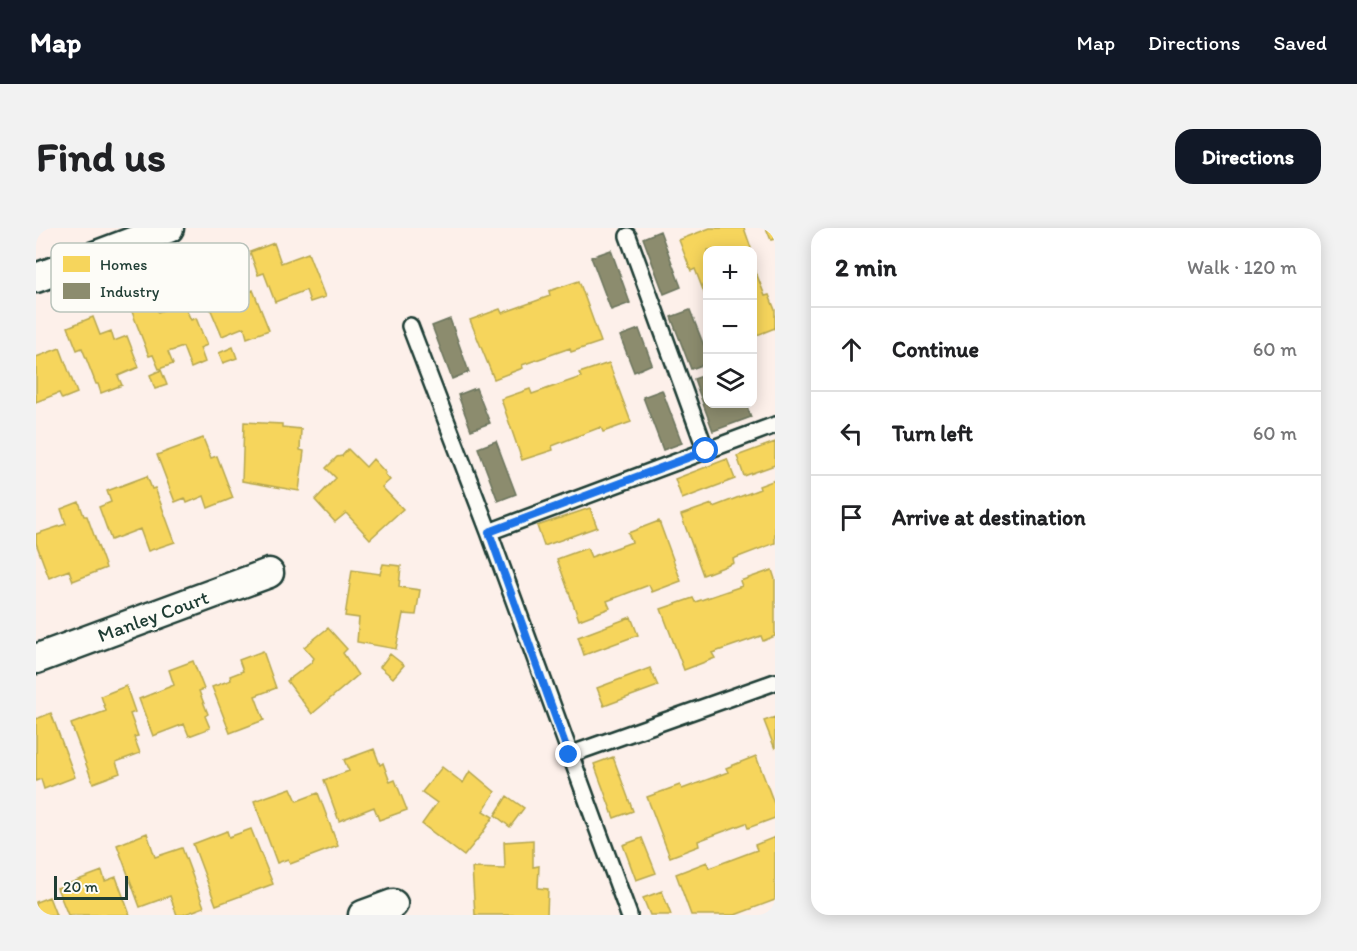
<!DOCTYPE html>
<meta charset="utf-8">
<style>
body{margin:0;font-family:Itim,sans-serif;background:#f2f2f2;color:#202124}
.controls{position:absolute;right:18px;top:18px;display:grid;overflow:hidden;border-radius:12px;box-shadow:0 3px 15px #0003}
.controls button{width:54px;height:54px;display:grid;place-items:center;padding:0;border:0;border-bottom:2px solid #e0e0e0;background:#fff;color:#202124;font:30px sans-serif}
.scale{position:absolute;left:18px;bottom:15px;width:74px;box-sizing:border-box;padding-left:6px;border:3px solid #1f3d34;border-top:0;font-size:16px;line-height:21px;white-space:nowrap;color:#1f3d34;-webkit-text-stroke:4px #fdfcf7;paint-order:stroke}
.stop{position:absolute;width:18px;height:18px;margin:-14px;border:4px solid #1a73e8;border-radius:50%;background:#fff}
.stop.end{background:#1a73e8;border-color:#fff;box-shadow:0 2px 6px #0008}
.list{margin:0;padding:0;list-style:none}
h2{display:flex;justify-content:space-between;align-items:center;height:78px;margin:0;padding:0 24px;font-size:26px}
h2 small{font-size:20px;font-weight:400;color:#757577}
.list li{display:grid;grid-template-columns:39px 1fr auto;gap:18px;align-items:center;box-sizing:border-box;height:84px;padding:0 24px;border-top:2px solid #e0e0e0}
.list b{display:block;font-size:22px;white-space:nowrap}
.list em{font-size:20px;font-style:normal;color:#757577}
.icon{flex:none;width:33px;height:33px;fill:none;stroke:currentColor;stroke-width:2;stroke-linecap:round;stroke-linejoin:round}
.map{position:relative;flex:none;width:739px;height:687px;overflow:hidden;border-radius:18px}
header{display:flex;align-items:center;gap:36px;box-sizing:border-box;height:84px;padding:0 30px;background:#111827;color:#fff}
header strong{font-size:28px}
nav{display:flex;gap:33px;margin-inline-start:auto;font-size:21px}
.intro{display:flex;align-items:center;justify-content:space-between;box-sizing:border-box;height:144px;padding:0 36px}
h1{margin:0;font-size:42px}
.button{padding:15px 27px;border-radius:18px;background:#111827;color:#fff;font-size:21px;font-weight:700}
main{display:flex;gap:36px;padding:0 36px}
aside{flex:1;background:#fff;border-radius:18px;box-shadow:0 3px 15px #0003}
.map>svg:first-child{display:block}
.homes{fill:#f6d55c;stroke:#b6a750;stroke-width:1.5}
.industry{fill:#8c8c6e;stroke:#6b745d;stroke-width:1.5}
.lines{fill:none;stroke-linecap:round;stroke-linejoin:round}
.lane-casing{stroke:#1f3d34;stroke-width:20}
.street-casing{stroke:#1f3d34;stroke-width:33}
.lane{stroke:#fdfcf7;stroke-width:15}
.street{stroke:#fdfcf7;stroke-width:28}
.route{stroke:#1a73e8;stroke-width:8}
.labels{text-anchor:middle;stroke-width:6;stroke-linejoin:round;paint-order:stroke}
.street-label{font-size:20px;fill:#1f3d34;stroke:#fdfcf7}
.key{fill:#fdfcf7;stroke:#bac3bc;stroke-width:1.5}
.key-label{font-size:16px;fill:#1f3d34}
</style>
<header>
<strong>Map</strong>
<nav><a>Map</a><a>Directions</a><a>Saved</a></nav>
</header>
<div class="intro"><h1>Find us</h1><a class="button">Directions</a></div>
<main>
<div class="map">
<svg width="739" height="687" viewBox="0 0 739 687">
<rect width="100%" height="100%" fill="#fdf0ea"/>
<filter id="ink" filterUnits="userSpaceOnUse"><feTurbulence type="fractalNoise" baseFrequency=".0167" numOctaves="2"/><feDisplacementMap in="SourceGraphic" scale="12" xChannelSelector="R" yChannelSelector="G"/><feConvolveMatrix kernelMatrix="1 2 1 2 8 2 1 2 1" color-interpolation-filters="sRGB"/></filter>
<g filter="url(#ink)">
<!-- homes -->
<path class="homes" d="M 674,0 L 708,0 L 715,20 L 712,22 L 672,22 L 672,75 L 659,41 L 655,43 L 643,12 Z
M 730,0 L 739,0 L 739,11 L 735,12 Z
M 238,15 L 245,35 L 272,25 L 289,69 L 274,74 L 270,62 L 239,74 L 228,45 L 222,47 L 214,24 Z
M 716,34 L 729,68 L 733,67 L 739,82 L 739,100 L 716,109 Z
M 180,42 L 188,62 L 200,58 L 204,67 L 217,62 L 233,102 L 211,110 L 208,99 L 186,108 L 171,73 L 164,76 L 155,52 Z
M 543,53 L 565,114 L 535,124 L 534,120 L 486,137 L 487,140 L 458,151 L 434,92 L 464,81 L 466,85 L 514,68 L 513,63 Z
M 116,67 L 122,84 L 145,75 L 147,80 L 149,79 L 155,92 L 160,90 L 171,117 L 164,120 L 169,134 L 155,140 L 147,119 L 132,124 L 137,136 L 123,141 L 117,127 L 113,128 L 93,76 Z
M 57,89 L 64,107 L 75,103 L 78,113 L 91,108 L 103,139 L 82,148 L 86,157 L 65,165 L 62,156 L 60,156 L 46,120 L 41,122 L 32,99 Z
M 197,119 L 201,130 L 187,135 L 183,125 Z
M 24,120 L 41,165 L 26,171 L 23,165 L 0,174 L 0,129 Z
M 573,135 L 595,194 L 567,204 L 565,199 L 516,218 L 517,222 L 486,232 L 465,171 L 494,161 L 496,166 L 545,149 L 543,145 Z
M 125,142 L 131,157 L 119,161 L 114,147 Z
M 208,194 L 246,196 L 246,199 L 265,201 L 264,222 L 268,223 L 263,263 L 206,253 Z
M 167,210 L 175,230 L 181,228 L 197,270 L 172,280 L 168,268 L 151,275 L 149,270 L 139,274 L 121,227 Z
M 739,214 L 739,237 L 708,248 L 701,228 Z
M 312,221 L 330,239 L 337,231 L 350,245 L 349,246 L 354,252 L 346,259 L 367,281 L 334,311 L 310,285 L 299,294 L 279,272 L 300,250 L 290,240 L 301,229 L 306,228 Z
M 691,231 L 699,251 L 646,271 L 639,251 Z
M 111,248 L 116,261 L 119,260 L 139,314 L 112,323 L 104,301 L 75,312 L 63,279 L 75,274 L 71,263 Z
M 739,252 L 739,315 L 697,331 L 698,335 L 667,347 L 645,287 L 676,276 L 677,279 L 724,261 L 723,258 Z
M 43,274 L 48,288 L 51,288 L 70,340 L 37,353 L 33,342 L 13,350 L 0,315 L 0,306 L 30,296 L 25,281 Z
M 554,280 L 561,299 L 508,318 L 501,298 Z
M 623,293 L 645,353 L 616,364 L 613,357 L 571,373 L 574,380 L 543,392 L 521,331 L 551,320 L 555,329 L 596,314 L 592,305 Z
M 347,336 L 365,338 L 363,359 L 384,362 L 380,387 L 367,386 L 360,421 L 321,414 L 323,390 L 309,388 L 316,342 L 344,346 Z
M 736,342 L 739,351 L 739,408 L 727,413 L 725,408 L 676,425 L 679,430 L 648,442 L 625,381 L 657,370 L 659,374 L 706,358 L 704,353 Z
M 595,389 L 602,407 L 548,427 L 542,409 Z
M 292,400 L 311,421 L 307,425 L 322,447 L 276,486 L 251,453 L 275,435 L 278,430 L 268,419 Z
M 227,423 L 240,460 L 219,468 L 228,492 L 194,505 L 176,459 L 195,452 L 194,448 L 207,443 L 203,432 Z
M 354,426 L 368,437 L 357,450 L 344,439 Z
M 157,433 L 168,461 L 163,463 L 172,486 L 169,488 L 174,500 L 153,508 L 148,496 L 117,508 L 103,471 L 138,457 L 133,442 Z
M 614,440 L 622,458 L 568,478 L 561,460 Z
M 90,458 L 99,484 L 94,486 L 102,508 L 98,509 L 104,525 L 80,534 L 84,545 L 57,555 L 35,496 L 70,483 L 65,468 Z
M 15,485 L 39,549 L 8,561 L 5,551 L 0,553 L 0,491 Z
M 739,489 L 739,521 L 728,493 Z
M 338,521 L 344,537 L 347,535 L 354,554 L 359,552 L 371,582 L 343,592 L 338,579 L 303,593 L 288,552 L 313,543 L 308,532 Z
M 720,528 L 739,578 L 739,590 L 712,600 L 710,595 L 662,613 L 663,618 L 634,629 L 611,569 L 644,557 L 646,561 L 692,544 L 690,540 Z
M 577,529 L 597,583 L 578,590 L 558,536 Z
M 406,539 L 427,555 L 434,543 L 459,564 L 447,583 L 457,589 L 445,607 L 428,628 L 386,596 L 401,575 L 386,564 Z
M 255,560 L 261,573 L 282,565 L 302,618 L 254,636 L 252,631 L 241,635 L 218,573 Z
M 471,568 L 488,580 L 474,599 L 459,587 Z
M 215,601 L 237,656 L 180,677 L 157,616 L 191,603 L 193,609 Z
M 111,605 L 119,629 L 146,620 L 168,679 L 147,687 L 141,687 L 134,668 L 104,679 L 81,617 Z
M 739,609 L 739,672 L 699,687 L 655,687 L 640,646 L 671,634 L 673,640 L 721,622 L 719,617 Z
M 606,610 L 620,645 L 600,652 L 587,617 Z
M 497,612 L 497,639 L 503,638 L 502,660 L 512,661 L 511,687 L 439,687 L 436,640 L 469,641 L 468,614 Z
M 66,643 L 69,653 L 80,649 L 94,687 L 32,687 L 21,660 Z
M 626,663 L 635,687 L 614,687 L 607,670 Z
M 13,669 L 20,687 L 0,687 L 0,674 Z"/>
<!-- industry -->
<path class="industry" d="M 624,3 L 645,59 L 628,66 L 607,10 Z
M 575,22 L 594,75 L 575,82 L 555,29 Z
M 654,82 L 672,128 L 672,135 L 655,141 L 635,89 Z
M 414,91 L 433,144 L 416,151 L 396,98 Z
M 603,101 L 616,136 L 598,144 L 584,108 Z
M 672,146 L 672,176 L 710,176 L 715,189 L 677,203 L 658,151 Z
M 440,160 L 454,195 L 435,202 L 422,167 Z
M 626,162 L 646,215 L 627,222 L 607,169 Z
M 460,213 L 480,266 L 462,273 L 442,220 Z"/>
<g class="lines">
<defs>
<path id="lane" d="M 592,8 L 670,223
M 374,98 L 453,304 L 593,687
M 453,304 L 739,197
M 533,527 L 739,454"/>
<path id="street" d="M 0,50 L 133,0
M 0,431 L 233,345
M 327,687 L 357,676"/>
</defs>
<!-- lane casing -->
<use href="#lane" class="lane-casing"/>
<!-- street casing -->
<use href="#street" class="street-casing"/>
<!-- lane -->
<use href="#lane" class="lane"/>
<!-- street -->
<use href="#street" class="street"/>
</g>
</g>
<g class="lines" filter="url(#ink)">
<!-- route -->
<path class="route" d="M 533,527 L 453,304 L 670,223"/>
</g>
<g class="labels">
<!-- street labels -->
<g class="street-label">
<text transform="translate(117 388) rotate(-20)" y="7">Manley Court</text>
</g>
</g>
<!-- legend -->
<rect x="15" y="15" width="198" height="69" rx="9" class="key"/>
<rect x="27" y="28" width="27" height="16" fill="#f6d55c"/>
<rect x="27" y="55" width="27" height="16" fill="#8c8c6e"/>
<g class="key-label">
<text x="64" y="42">Homes</text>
<text x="64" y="69">Industry</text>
</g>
</svg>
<div class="controls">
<button>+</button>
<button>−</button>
<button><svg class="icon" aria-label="layers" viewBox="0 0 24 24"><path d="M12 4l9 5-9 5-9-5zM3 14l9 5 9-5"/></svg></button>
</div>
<div class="scale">20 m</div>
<div class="stop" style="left:670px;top:223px"></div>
<div class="stop end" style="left:533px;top:527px"></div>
</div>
<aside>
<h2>2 min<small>Walk · 120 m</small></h2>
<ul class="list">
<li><svg class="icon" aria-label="ahead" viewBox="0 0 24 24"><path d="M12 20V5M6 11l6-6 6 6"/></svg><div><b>Continue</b></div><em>60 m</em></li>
<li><svg class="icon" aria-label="left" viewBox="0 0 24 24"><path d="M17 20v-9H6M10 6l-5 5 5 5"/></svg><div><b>Turn left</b></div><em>60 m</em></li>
<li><svg class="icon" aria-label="arrive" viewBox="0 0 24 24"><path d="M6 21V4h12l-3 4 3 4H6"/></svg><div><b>Arrive at destination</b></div></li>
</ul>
</aside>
</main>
